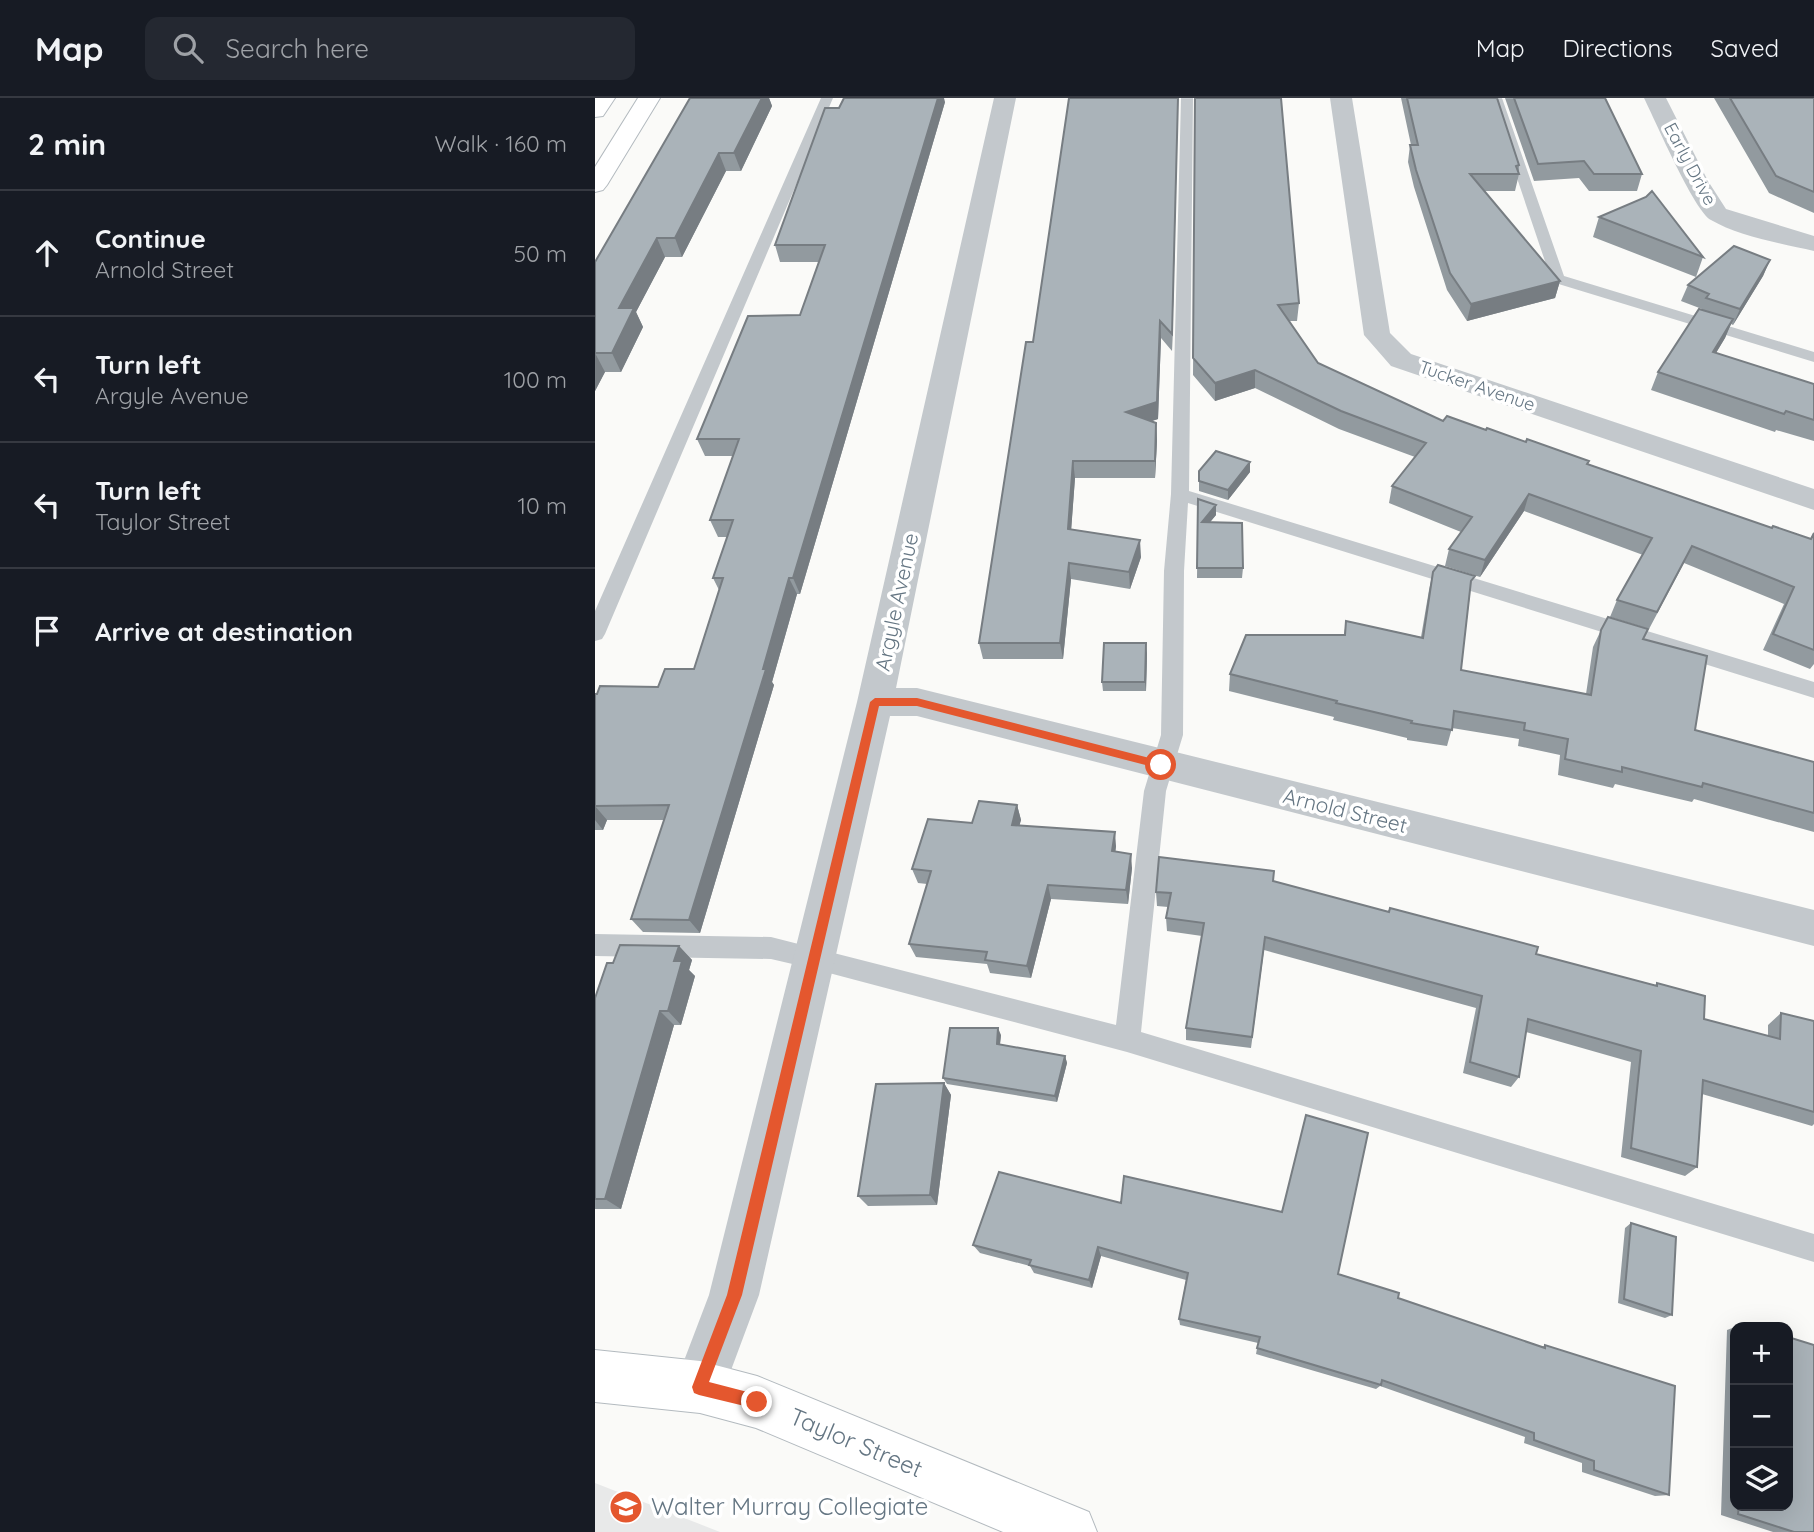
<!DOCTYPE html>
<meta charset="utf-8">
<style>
body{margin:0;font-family:Quicksand,sans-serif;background:#242831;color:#f1f3f6}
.controls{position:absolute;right:21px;bottom:21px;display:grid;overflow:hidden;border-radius:14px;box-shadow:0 7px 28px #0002}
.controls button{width:63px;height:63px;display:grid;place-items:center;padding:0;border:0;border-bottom:2px solid #363941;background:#171b24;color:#f1f3f6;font:35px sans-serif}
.stop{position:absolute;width:21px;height:21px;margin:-16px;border:5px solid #e4572e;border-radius:50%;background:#fff}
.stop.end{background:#e4572e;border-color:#fff;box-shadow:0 2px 7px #0008}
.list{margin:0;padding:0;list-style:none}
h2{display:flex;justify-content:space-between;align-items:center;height:91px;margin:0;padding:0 28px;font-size:30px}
h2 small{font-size:23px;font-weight:400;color:#9ea1a6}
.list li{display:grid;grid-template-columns:46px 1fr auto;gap:21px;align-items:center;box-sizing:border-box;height:126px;padding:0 28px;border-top:2px solid #363941}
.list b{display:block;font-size:26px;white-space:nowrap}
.list p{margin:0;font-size:23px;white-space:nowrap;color:#9ea1a6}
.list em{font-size:23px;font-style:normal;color:#9ea1a6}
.icon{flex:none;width:38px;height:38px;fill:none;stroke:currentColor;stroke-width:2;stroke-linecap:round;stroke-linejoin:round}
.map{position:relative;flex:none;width:1219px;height:1434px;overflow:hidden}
header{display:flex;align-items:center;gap:42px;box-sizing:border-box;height:98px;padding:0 35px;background:#171b24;border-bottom:2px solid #363941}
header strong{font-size:33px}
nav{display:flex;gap:38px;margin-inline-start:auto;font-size:24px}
.search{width:490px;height:63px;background:#242831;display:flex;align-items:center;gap:18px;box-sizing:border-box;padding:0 24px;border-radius:14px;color:#9ea1a6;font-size:26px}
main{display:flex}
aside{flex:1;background:#171b24}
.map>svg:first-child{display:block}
.built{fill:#e8e9e9}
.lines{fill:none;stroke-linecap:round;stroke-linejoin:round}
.secondary-casing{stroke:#b3babf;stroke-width:2}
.service{fill:#c3c8cc;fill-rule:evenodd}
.minor{fill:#c3c8cc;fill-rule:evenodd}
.secondary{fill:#fff;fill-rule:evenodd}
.wall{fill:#929a9f}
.shaded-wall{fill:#777d82}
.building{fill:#aab3b9;stroke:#777d82;stroke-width:2}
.route{fill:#e4572e}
.labels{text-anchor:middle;stroke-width:7;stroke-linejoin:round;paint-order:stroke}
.far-street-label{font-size:18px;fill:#657683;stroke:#fff}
.street-label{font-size:21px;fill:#657683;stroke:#fff}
.near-street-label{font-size:24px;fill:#657683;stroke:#fff}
.near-poi-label{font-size:24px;fill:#657683;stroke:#fff;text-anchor:start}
</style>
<header>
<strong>Map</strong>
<div class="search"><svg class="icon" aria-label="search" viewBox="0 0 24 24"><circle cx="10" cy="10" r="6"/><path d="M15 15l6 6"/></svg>Search here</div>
<nav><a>Map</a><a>Directions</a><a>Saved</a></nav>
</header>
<main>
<aside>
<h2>2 min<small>Walk · 160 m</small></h2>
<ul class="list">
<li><svg class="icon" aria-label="ahead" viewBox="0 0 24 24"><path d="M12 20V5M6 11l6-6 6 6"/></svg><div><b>Continue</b><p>Arnold Street</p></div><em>50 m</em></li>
<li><svg class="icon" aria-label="left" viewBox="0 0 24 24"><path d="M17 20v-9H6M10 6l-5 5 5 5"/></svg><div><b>Turn left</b><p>Argyle Avenue</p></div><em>100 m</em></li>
<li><svg class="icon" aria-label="left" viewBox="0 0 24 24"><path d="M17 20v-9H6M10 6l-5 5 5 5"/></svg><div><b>Turn left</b><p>Taylor Street</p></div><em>10 m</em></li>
<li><svg class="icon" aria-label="arrive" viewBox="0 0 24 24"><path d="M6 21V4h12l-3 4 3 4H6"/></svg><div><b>Arrive at destination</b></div></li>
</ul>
</aside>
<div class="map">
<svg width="1219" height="1434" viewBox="0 0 1219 1434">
<rect width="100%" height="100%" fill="#fafaf8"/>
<!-- built -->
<path class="built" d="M 0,1385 L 125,1434 L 0,1434 Z"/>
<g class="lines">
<defs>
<path id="secondary" d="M 0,0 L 20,0 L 8,18 L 0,19 Z
M 43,0 L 65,0 L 12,87 L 8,92 L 0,94 L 0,69 Z
M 0,1252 L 105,1263 L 162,1278 L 494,1414 L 502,1434 L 408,1434 L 161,1330 L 105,1315 L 0,1304 Z"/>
</defs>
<!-- secondary casing -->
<use href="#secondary" class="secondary-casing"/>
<!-- service -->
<path class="service" d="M 226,0 L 238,0 L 10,536 L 7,541 L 0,543 L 0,513 Z
M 586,0 L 598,0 L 594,393 L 1219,584 L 1219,600 L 593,405 L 589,473 L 588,637 L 571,693 L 546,934 L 1219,1136 L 1219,1164 L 532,954 L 219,871 L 176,861 L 0,858 L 0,836 L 176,839 L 521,927 L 549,693 L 566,637 L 569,473 L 576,396 Z
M 895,0 L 907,0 L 969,178 L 1219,254 L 1219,264 L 957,184 Z"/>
<!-- minor -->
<path class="minor" d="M 399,0 L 421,0 L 301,590 L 322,590 L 1219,812 L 1219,848 L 322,618 L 295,618 L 164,1197 L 123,1307 L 105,1315 L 87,1307 L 79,1289 L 114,1197 L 262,604 Z
M 735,0 L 757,0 L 795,235 L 816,256 L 1219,391 L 1219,412 L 796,268 L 769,237 Z
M 1049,0 L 1071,0 L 1113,83 L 1131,111 L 1219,138 L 1219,153 C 1188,146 1143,138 1116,122 C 1099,113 1060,22 1049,0 Z"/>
<!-- secondary -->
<use href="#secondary" class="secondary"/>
</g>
<!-- wall -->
<path class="wall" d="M 95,0 L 174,0 L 177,8 L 146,73 L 131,73 L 87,159 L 70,159 L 41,214 L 48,229 L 26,274 L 10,274 L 0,293 L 0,164 Z
M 583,0 L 577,253 L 566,240 L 563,321 L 557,323 L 561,325 L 562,342 L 560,380 L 480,380 L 476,432 L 546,459 L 535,491 L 476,481 L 468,561 L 388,561 L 384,545 L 438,244 Z
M 600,0 L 704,205 L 702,223 L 694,223 L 723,265 L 848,323 L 891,332 L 994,363 L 993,366 L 1177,430 L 1215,441 L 1219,435 L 1219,566 L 1215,571 L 1168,552 L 1189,506 L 1089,465 L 1054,531 L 1015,519 L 1022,502 L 1048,457 L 929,413 L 885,479 L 850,468 L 854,451 L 866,434 L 794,405 L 797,388 L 820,359 L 744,331 L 660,290 L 620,303 L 598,277 Z
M 806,0 L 902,0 L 924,67 L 924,76 L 920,93 L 889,93 L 965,183 L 960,200 L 872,223 L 852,192 L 819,89 L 813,64 L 815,47 L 816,47 Z
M 910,0 L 1010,0 L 1047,76 L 1042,93 L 994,93 L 984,80 L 939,83 Z
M 1119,0 L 1219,0 L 1219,115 L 1174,95 Z
M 350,4 L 205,496 L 202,496 L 177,584 L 179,587 L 105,835 L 48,834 L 36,821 L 69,722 L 12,722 L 8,732 L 0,732 L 0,596 L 63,589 L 99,571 L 124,492 L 118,480 L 132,439 L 123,439 L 115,422 L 138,358 L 110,358 L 102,341 L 205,217 L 224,164 L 185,164 L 180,147 L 244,10 Z
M 1051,99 L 1108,159 L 1101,179 L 998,139 L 1004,119 Z
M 1175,162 L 1168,178 L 1138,227 L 1136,226 L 1130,240 L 1121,255 L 1219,286 L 1219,343 L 1181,332 L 1180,334 L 1056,292 L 1063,274 L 1107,211 L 1086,203 L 1093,187 Z
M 604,373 L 655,374 L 633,402 L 604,393 Z
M 603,401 L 621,407 L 621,417 L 615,424 L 648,470 L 647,480 L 602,480 Z
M 838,474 L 875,496 L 866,572 L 991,596 L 998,549 L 1006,532 L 1049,541 L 1100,632 L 1219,664 L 1219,734 L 1099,701 L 1097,704 L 1020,686 L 1018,690 L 963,677 L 965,657 L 923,648 L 924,641 L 857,630 L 852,648 L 812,642 L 812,640 L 738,622 L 739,619 L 634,593 L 635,576 L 749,537 L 751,523 L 826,539 L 834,492 Z
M 552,555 L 551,593 L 508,593 L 507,584 Z
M 422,707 L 426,722 L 424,727 L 521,748 L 520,754 L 537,770 L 533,806 L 456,801 L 436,880 L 395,875 L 392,866 L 321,859 L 314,846 L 332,786 L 323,785 L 317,771 L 377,725 Z
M 678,783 L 941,856 L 1059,888 L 1062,885 L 1109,921 L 1173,938 L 1173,927 L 1186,915 L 1219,923 L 1219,1026 L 1217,1028 L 1107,996 L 1102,1069 L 1090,1078 L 1026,1059 L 1036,964 L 931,934 L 924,979 L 916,989 L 868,975 L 881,910 L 669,852 L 656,950 L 591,942 L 591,930 L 607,838 L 572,833 L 571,820 L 573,809 L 562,808 L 561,794 Z
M 84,848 L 97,862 L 94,872 L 100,878 L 86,927 L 79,927 L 26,1111 L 0,1111 L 0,900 L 18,865 Z
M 406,937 L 405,947 L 470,958 L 472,965 L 462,1004 L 352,986 L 348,980 Z
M 349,985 L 356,997 L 342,1107 L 273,1108 L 263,1098 Z
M 404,1074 L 743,1176 L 803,1200 L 947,1249 L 950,1247 L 1074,1397 L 1060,1398 L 987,1374 L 987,1365 L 929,1345 L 930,1339 L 785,1288 L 781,1291 L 661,1256 L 663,1245 L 585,1227 L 584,1221 L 591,1182 L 506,1158 L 497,1190 L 439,1175 L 435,1168 L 385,1155 L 378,1147 Z
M 1036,1125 L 1077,1217 L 1070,1220 L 1023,1205 L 1030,1130 Z
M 1148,1226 L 1159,1229 L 1140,1229 L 1140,1408 L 1193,1408 L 1219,1434 L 1178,1434 L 1126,1417 L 1132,1232 Z"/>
<!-- shaded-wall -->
<path class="shaded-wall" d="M 167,0 L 174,0 L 177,8 L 146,73 L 139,55 Z
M 342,0 L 349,0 L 350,4 L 205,496 L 198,480 Z
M 583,0 L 583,5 L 577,253 L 577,236 Z
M 124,55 L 131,73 L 87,159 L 80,140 Z
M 62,140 L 70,159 L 41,214 L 48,229 L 26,274 L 17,255 L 24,210 Z
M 1175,162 L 1168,178 L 1138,227 L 1145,211 Z
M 965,183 L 960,200 L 872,223 L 876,206 Z
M 1138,221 L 1130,240 L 1110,273 L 1118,254 Z
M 565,223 L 566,240 L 563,321 L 532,331 L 531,314 Z
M 0,255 L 10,274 L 0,293 Z
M 660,272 L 660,290 L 620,303 L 620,285 Z
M 561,325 L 562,342 L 560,380 L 560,363 Z
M 478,363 L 480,380 L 475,448 L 473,431 Z
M 655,364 L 655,374 L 633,402 L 633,392 Z
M 934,396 L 929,413 L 885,479 L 890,462 Z
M 621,407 L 621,417 L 607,434 L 607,424 Z
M 545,442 L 546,459 L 535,491 L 534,474 Z
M 474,465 L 476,481 L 468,561 L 465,545 Z
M 194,480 L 202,496 L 177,584 L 179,587 L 105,835 L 94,822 Z
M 551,545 L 552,555 L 551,593 L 550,584 Z
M 422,707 L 426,722 L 421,741 L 417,727 Z
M 0,708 L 12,722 L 8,732 L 0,722 Z
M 520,734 L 521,748 L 519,767 L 517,753 Z
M 536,756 L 537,770 L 533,806 L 531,792 Z
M 453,787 L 456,801 L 436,880 L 432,868 Z
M 84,848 L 97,862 L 94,872 L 100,878 L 86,927 L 73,913 L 79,863 Z
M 65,913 L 79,927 L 26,1111 L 10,1101 Z
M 403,930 L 406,937 L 404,953 L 402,946 Z
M 470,958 L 472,965 L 462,1004 L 460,998 Z
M 349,985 L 356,997 L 342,1107 L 335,1097 Z
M 503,1149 L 506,1158 L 497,1190 L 494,1182 Z"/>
<!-- building -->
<path class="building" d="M 95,0 L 167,0 L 139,55 L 124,55 L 80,140 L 62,140 L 24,210 L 39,210 L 17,255 L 0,255 L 0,164 Z
M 249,0 L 343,0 L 198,480 L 194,480 L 168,571 L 171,571 L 94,822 L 36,821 L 74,707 L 0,708 L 0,596 L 2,596 L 5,588 L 63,589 L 70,571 L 99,571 L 128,480 L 118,480 L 138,422 L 115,422 L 144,341 L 102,341 L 153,218 L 205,217 L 230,147 L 180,147 L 230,10 L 244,10 Z
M 474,0 L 583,0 L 577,236 L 565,223 L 562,304 L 531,314 L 561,325 L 560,363 L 478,363 L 473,431 L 545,442 L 534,474 L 474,465 L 465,545 L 384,545 L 431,244 L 438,244 Z
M 600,0 L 686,0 L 704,205 L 683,207 L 723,265 L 848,323 L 852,318 L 891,332 L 892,330 L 931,344 L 932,341 L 994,363 L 992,366 L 1177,430 L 1178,428 L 1216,441 L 1219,435 L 1219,552 L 1178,536 L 1199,489 L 1097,448 L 1062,514 L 1022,502 L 1057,440 L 934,396 L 890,462 L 854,451 L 877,419 L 797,388 L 831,345 L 746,313 L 660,272 L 620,285 L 598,260 Z
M 812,0 L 902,0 L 924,67 L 921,68 L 924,76 L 875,76 L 965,183 L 876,206 L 855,175 L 821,72 L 815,47 L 823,47 Z
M 919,0 L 1010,0 L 1047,76 L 999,76 L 989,63 L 943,66 Z
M 1135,0 L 1219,0 L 1219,94 L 1181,78 Z
M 1057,93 L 1108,159 L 1004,119 L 1051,99 Z
M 1139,148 L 1175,162 L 1145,211 L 1111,200 L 1114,196 L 1093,187 Z
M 1104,211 L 1138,221 L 1118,254 L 1219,286 L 1219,322 L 1191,313 L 1189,316 L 1063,274 Z
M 621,353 L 655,364 L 633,392 L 604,383 L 604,373 Z
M 603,401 L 621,407 L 607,424 L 647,425 L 648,470 L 602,470 Z
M 843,467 L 880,478 L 876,483 L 866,572 L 996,597 L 1006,532 L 1013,519 L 1053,531 L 1048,541 L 1112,558 L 1100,632 L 1219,664 L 1219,715 L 1108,685 L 1107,689 L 1027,669 L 1027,674 L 970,661 L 973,641 L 929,632 L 930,625 L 859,613 L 857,632 L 816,625 L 817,623 L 741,605 L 742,603 L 635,576 L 651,537 L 750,537 L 751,523 L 828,540 L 838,474 Z
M 509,545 L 551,545 L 550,584 L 507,584 Z
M 384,703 L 422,707 L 417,727 L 520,734 L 517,753 L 536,756 L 531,792 L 453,787 L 432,868 L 390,862 L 392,854 L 314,846 L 336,773 L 317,771 L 333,721 L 377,725 Z
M 564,759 L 679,773 L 678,783 L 794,814 L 795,810 L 943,849 L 941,856 L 1062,888 L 1062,885 L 1110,898 L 1109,921 L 1185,941 L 1186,915 L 1219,923 L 1219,1014 L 1108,982 L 1102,1069 L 1036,1050 L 1046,953 L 933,921 L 924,979 L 875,964 L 887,898 L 670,839 L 657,939 L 591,930 L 609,825 L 571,820 L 576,795 L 561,794 Z
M 25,847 L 84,848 L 79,863 L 87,863 L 73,913 L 65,913 L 10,1101 L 0,1101 L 0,900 L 12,865 L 18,865 Z
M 355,930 L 403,930 L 402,946 L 470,958 L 460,998 L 348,980 Z
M 349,985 L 335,1097 L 263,1098 L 281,986 Z
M 711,1017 L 773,1035 L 743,1176 L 804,1195 L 803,1200 L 950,1250 L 950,1247 L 1080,1288 L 1074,1397 L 999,1372 L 999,1363 L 939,1342 L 939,1335 L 787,1282 L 786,1287 L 662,1250 L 665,1239 L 584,1221 L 593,1175 L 503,1149 L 494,1182 L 434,1167 L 436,1162 L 378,1147 L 404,1074 L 526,1105 L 529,1078 L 687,1114 Z
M 1036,1125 L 1081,1139 L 1077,1217 L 1029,1201 Z
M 1148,1226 L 1159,1229 L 1148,1229 Z
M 1193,1239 L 1219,1247 L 1219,1434 L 1199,1434 L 1143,1416 L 1144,1408 L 1193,1408 Z"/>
<!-- route -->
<path class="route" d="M 280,600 L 322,600 L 566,663 L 571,667 L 566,671 L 322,608 L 284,608 L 147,1197 L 114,1284 L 168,1298 L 170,1304 L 168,1309 L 162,1311 L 104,1297 L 99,1295 L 97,1289 L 132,1197 L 275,604 Z"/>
<!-- icons -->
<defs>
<symbol id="school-disc" viewBox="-11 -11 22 22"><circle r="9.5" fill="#e4572e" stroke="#fff"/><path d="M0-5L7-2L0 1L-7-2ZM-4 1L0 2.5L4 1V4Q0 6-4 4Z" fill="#fff"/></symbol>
</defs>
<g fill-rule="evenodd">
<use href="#school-disc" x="12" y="1390" width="38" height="38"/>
</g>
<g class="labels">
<!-- far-street labels -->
<g class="far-street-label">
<text transform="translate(1095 66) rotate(62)" y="6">Early Drive</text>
<text transform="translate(882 288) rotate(19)" y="6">Tucker Avenue</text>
</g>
<!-- street labels -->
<g class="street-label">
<text transform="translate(302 504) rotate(-78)" y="7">Argyle Avenue</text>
<text transform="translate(750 713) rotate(14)" y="7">Arnold Street</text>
</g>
<!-- near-street labels -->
<g class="near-street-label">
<text transform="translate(261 1345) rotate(23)" y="8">Taylor Street</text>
</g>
<!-- near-poi labels -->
<g class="near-poi-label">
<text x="56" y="1417">Walter Murray Collegiate</text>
</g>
</g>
</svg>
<div class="controls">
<button>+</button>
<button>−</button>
<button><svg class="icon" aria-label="layers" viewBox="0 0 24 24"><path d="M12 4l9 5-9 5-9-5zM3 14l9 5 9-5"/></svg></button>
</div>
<div class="stop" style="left:566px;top:667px"></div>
<div class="stop end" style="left:162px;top:1304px"></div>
</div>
</main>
